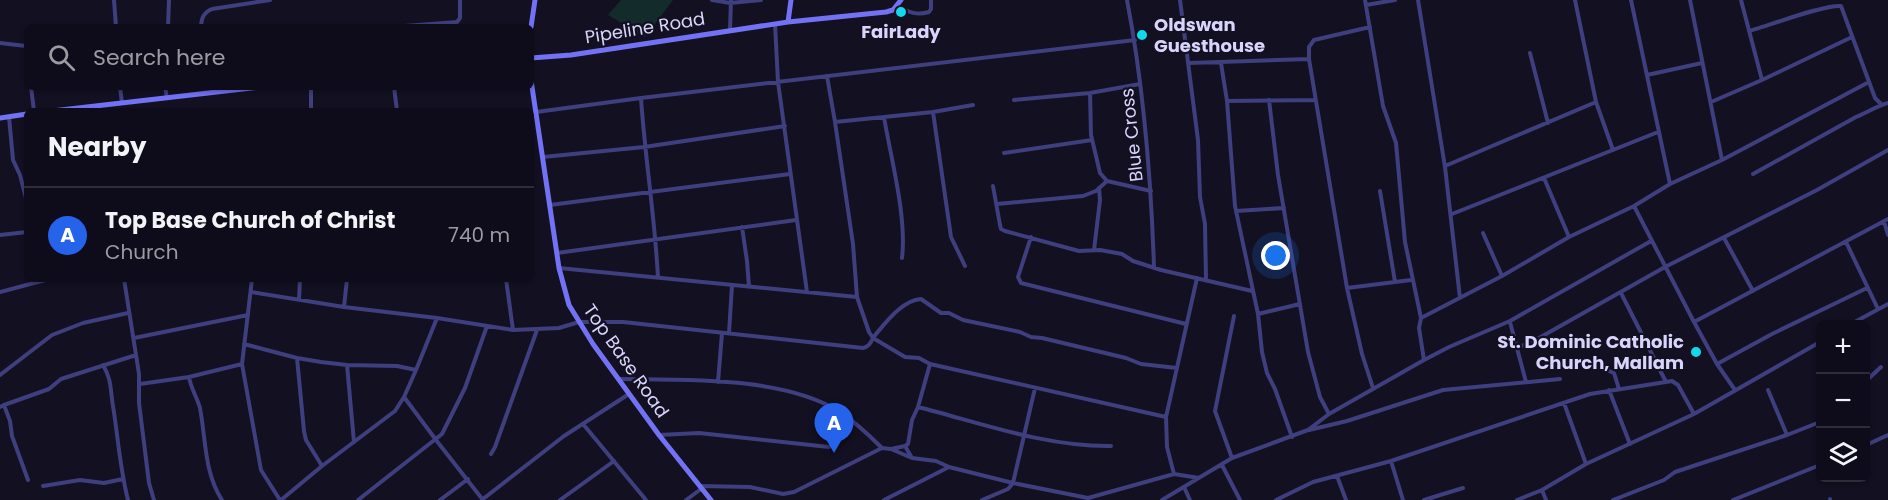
<!DOCTYPE html>
<meta charset="utf-8">
<style>
body{margin:0;font-family:Poppins,sans-serif;background:#1c1a27;color:#f1f3f6}
.controls{position:absolute;right:18px;bottom:18px;display:grid;overflow:hidden;border-radius:9px;box-shadow:0 2px 4px #0004}
.controls button{width:54px;height:54px;display:grid;place-items:center;padding:0;border:0;border-bottom:2px solid #2e2c39;background:#0e0c1a;color:#f1f3f6;font:30px sans-serif}
.you{position:absolute;left:1276px;top:256px;width:21px;height:21px;margin:-15px;border:4px solid #fff;border-radius:50%;background:#1a73e8;box-shadow:0 0 0 9px #1a73e833}
.badge{display:grid;place-items:center;width:39px;height:39px;border-radius:50%;background:#2563eb;color:#fff;font-size:20px;font-weight:700}
.pin{position:absolute;translate:-50% -50px;filter:drop-shadow(0 2px 3px #0008)}
.pin::after{content:'';position:absolute;top:32px;width:21px;height:18px;background:inherit;clip-path:polygon(0 0,100% 0,50% 100%)}
.list{margin:0;padding:0;list-style:none}
h2{display:flex;justify-content:space-between;align-items:center;height:78px;margin:0;padding:0 24px;font-size:26px}
h2 small{font-size:20px;font-weight:400;color:#9b9ba2}
.list li{display:grid;grid-template-columns:39px 1fr auto;gap:18px;align-items:center;box-sizing:border-box;height:96px;padding:0 24px;border-top:2px solid #2e2c39}
.list b{display:block;font-size:22px;white-space:nowrap}
.list p{margin:0;font-size:20px;white-space:nowrap;color:#9b9ba2}
.list em{font-size:20px;font-style:normal;color:#9b9ba2}
.icon{flex:none;width:33px;height:33px;fill:none;stroke:currentColor;stroke-width:2;stroke-linecap:round;stroke-linejoin:round}
.map{position:relative;flex:none;width:1888px;height:500px;overflow:hidden}
.search{position:absolute;background:#0e0c1a;box-shadow:0 2px 4px #0004;left:24px;top:24px;width:510px;height:66px;display:flex;align-items:center;gap:15px;box-sizing:border-box;padding:0 21px;border-radius:9px;color:#9b9ba2;font-size:22px}
.panel{position:absolute;background:#0e0c1a;box-shadow:0 2px 4px #0004;left:24px;top:108px;width:510px;height:174px;border-radius:9px}
.map>svg:first-child{display:block}
.green{fill:#132c2b}
.lines{fill:none;stroke-linecap:round;stroke-linejoin:round}
.street{stroke:#3f3e7e;stroke-width:4}
.secondary{stroke:#7372f5;stroke-width:5}
.poi-dot{fill:#11d9eb;stroke:#131022;stroke-width:2}
.labels{text-anchor:middle;stroke-width:4.5;stroke-linejoin:round;paint-order:stroke}
.poi-label{font-size:18px;font-weight:bold;fill:#d8d4fc;stroke:#131022;text-anchor:start}
.street-label{font-size:18px;fill:#d8d4fc;stroke:#131022}
</style>
<div class="map">
<svg width="1888" height="500" viewBox="0 0 1888 500">
<rect width="100%" height="100%" fill="#131022"/>
<!-- green -->
<path class="green" d="M 621,0 L 673,0 L 645,37 L 608,15 Z"/>
<g class="lines">
<!-- street -->
<path class="street" d="M 114,0 L 116,27
M 712,0 L 730,3 L 761,0
M 1127,0 C 1144,88 1151,178 1154,267
M 1180,0 L 1198,140 L 1200,197 L 1205,224 L 1206,280
M 1365,0 L 1383,106 L 1396,143 L 1405,242 L 1421,318 L 1419,328 L 1424,360
M 1418,0 L 1445,167 L 1460,298
M 1575,0 L 1596,102 L 1613,150
M 1631,0 L 1670,184
M 1690,0 L 1722,160
M 1741,0 L 1762,80
M 1366,5 L 1395,0
M 897,6 C 909,12 916,16 929,12 L 931,9 L 931,0
M 775,24 L 778,82 L 807,292
M 168,27 L 169,0
M 201,27 C 201,18 204,12 212,9 L 270,0
M 392,27 L 457,22 L 460,18 L 460,0
M 1370,27 L 1314,40 L 1309,47 L 1309,59 L 1347,288 L 1362,354 L 1373,388
M 730,30 L 731,0
M 1749,31 C 1768,26 1825,4 1841,6 L 1875,98 L 1881,104
M 0,43 L 26,46
M 26,46 L 27,54
M 1530,53 L 1548,123
M 1189,63 L 1308,59
M 1221,63 L 1227,101 L 1235,206 L 1258,314 L 1262,352 L 1267,373 L 1275,389 L 1292,437
M 1647,75 L 1702,63
M 827,76 L 835,122 L 853,244 L 857,297 L 869,332 L 873,338 L 905,357 L 919,358 L 930,364 L 1166,417
M 31,87 L 34,111
M 120,87 L 122,103
M 165,87 L 167,98
M 394,87 L 397,111
M 1090,93 L 1091,135 L 1100,173 L 1107,181 L 1151,191
M 641,98 C 645,158 655,218 658,278
M 1014,100 L 1090,93 L 1140,84
M 1269,100 L 1278,175 L 1308,352 L 1320,397 L 1329,414
M 1227,101 L 1316,100
M 1711,102 L 1762,80 L 1852,37
M 311,111 L 311,87
M 536,112 L 641,98 L 1135,40
M 933,112 L 951,237 L 965,266
M 9,117 L 13,160 L 20,175 L 27,202
M 884,117 C 891,159 907,217 902,258
M 835,122 L 933,112 L 973,105
M 1004,153 L 1092,140
M 543,157 L 644,147 L 785,126
M 1445,166 L 1596,102
M 1753,174 L 1856,117 C 1866,113 1877,106 1888,103
M 1544,178 L 1569,237
M 993,186 L 1000,225 L 1001,229 L 1005,231 L 1079,251 L 1100,250 L 1122,254 L 1133,261 L 1161,270 L 1252,291
M 1380,191 L 1395,282
M 997,204 L 1083,196 L 1096,191 L 1107,181
M 550,205 L 790,174
M 1634,206 L 1694,322 L 1717,364 L 1735,390
M 1236,211 L 1284,208
M 1452,214 L 1658,132
M 1884,221 L 1888,235
M 742,227 L 747,261 L 749,287
M 1483,233 L 1502,276
M 0,235 L 27,232
M 1031,237 L 1018,277 L 1021,283 L 1186,324
M 1724,238 L 1753,291
M 1846,242 L 1878,309
M 1094,250 L 1100,200 L 1099,188
M 557,253 L 796,220
M 559,268 L 857,297
M 124,279 L 139,374 L 139,403 L 149,483 L 154,500
M 252,279 L 242,364 L 261,470 L 280,500
M 506,279 L 513,330
M 1347,288 L 1411,280
M 0,292 L 49,279
M 251,292 L 344,307 L 437,318 L 513,330 L 559,328 L 579,322 L 623,322 L 863,348 C 871,346 871,340 876,334 C 887,321 903,300 921,299 L 941,313 L 949,313 L 963,320 L 1020,332 L 1031,337 L 1042,338 L 1126,358 L 1141,364 L 1177,368
M 1621,293 L 1666,382
M 299,300 L 300,279
M 344,307 L 347,279
M 1258,314 L 1300,304
M 1421,318 L 1502,276 L 1569,237 L 1634,206 L 1670,184 L 1722,160 L 1869,82
M 1510,322 L 1526,382
M 1694,322 L 1888,219
M 1851,324 L 1888,304
M 729,333 L 732,285
M 134,338 L 248,315
M 244,344 L 297,358 L 321,362 L 347,365 L 397,366 L 416,370
M 1517,348 L 1539,338 L 1665,267 L 1817,190 L 1888,150
M 297,358 L 304,431 L 306,440 L 322,466
M 1717,364 L 1772,334 L 1867,288
M 103,365 C 112,380 110,389 113,406 C 118,437 120,469 128,500
M 347,365 L 354,442
M 1609,371 L 1614,373 L 1619,389
M 0,375 L 52,335 L 83,323 L 128,313
M 189,377 C 191,389 197,397 200,408 C 206,440 204,472 222,500
M 619,379 C 684,380 784,376 840,412 C 855,422 869,435 882,448 L 891,449 L 912,458 L 936,461 L 949,467 L 1013,483 L 1088,498 L 1174,474 L 1199,478
M 1866,381 L 1881,367
M 718,382 L 722,333
M 140,384 L 189,377 L 242,364
M 1609,390 L 1630,444
M 1768,390 L 1787,435
M 404,397 L 436,440 L 483,500
M 1564,403 L 1586,464
M 4,405 L 49,389 L 61,379 L 136,355
M 0,407 L 4,405 L 10,421 L 12,436 L 28,480
M 918,407 C 981,423 1046,447 1111,446
M 583,424 L 646,500
M 1309,430 L 1347,421 L 1443,390 L 1560,379
M 659,435 L 699,433 L 829,447
M 1866,445 L 1888,435
M 905,446 L 908,444 L 912,420 L 918,407 L 930,364
M 905,446 L 912,458
M 891,449 L 905,446
M 491,454 L 495,447 L 537,330
M 1232,458 L 1215,411 L 1234,316
M 1391,461 L 1403,500
M 1222,465 L 1240,500
M 1174,474 L 1167,447 L 1166,417 L 1197,278
M 1337,476 L 1346,500
M 43,486 L 80,480 L 104,483 L 123,479
M 700,486 L 750,487 L 783,494 L 794,492 L 882,448
M 1184,487 L 1190,500
M 1542,490 L 1546,500
M 483,499 L 564,436 L 629,394
M 1830,499 L 1830,500
M 281,500 L 322,466 L 395,411 L 404,397 L 416,370 L 437,318
M 358,500 L 442,434 L 465,388 L 487,326
M 440,500 L 468,479
M 560,500 L 614,461
M 686,500 L 701,489
M 884,500 L 949,467
M 982,500 L 1008,489 L 1013,483 L 1035,388
M 1162,500 L 1232,458 L 1308,430 L 1329,414 L 1424,360 L 1449,347 L 1510,321 L 1651,241
M 1276,500 L 1313,482 L 1391,461 L 1590,394 L 1672,381 L 1678,385 L 1694,414
M 1424,500 L 1463,488
M 1517,500 L 1542,490 L 1586,464 L 1694,414 L 1820,342
M 1613,500 L 1664,480 L 1675,472 L 1787,435 L 1820,422
M 1733,500 L 1820,465"/>
<!-- secondary -->
<path class="secondary" d="M 788,22 L 791,0
M 531,27 L 535,0
M 531,58 L 571,55 L 788,22 L 886,12 L 893,10 L 901,0
M 531,80 L 559,268 L 569,305 L 593,344 L 659,435 L 711,500
M 52,111 L 261,87
M 0,118 L 27,114"/>
</g>
<!-- markers -->
<g class="poi-dot">
<circle cx="901" cy="12" r="6"/>
<circle cx="1142" cy="35" r="6"/>
<circle cx="1696" cy="352" r="6"/>
</g>
<g class="labels">
<!-- poi labels -->
<g class="poi-label">
<text x="1154" y="31">Oldswan<tspan x="1154" dy="21">Guesthouse</tspan></text>
<text x="901" y="38" text-anchor="middle">FairLady</text>
<text x="1684" y="348" text-anchor="end">St. Dominic Catholic<tspan x="1684" dy="21">Church, Mallam</tspan></text>
</g>
<!-- street labels -->
<g class="street-label">
<text transform="translate(645 28) rotate(-9)" y="6">Pipeline Road</text>
<text transform="translate(1132 135) rotate(-96)" y="6">Blue Cross</text>
<text transform="translate(626 361) rotate(55)" y="6">Top Base Road</text>
</g>
</g>
</svg>
<div class="controls">
<button>+</button>
<button>−</button>
<button><svg class="icon" aria-label="layers" viewBox="0 0 24 24"><path d="M12 4l9 5-9 5-9-5zM3 14l9 5 9-5"/></svg></button>
</div>
<div class="you"></div>
<div class="pin badge" style="left:834px;top:453px">A</div>
<div class="search"><svg class="icon" aria-label="search" viewBox="0 0 24 24"><circle cx="10" cy="10" r="6"/><path d="M15 15l6 6"/></svg>Search here</div>
<section class="panel">
<h2>Nearby<small></small></h2>
<ul class="list">
<li><span class="badge">A</span><div><b>Top Base Church of Christ</b><p>Church</p></div><em>740 m</em></li>
</ul>
</section>
</div>
